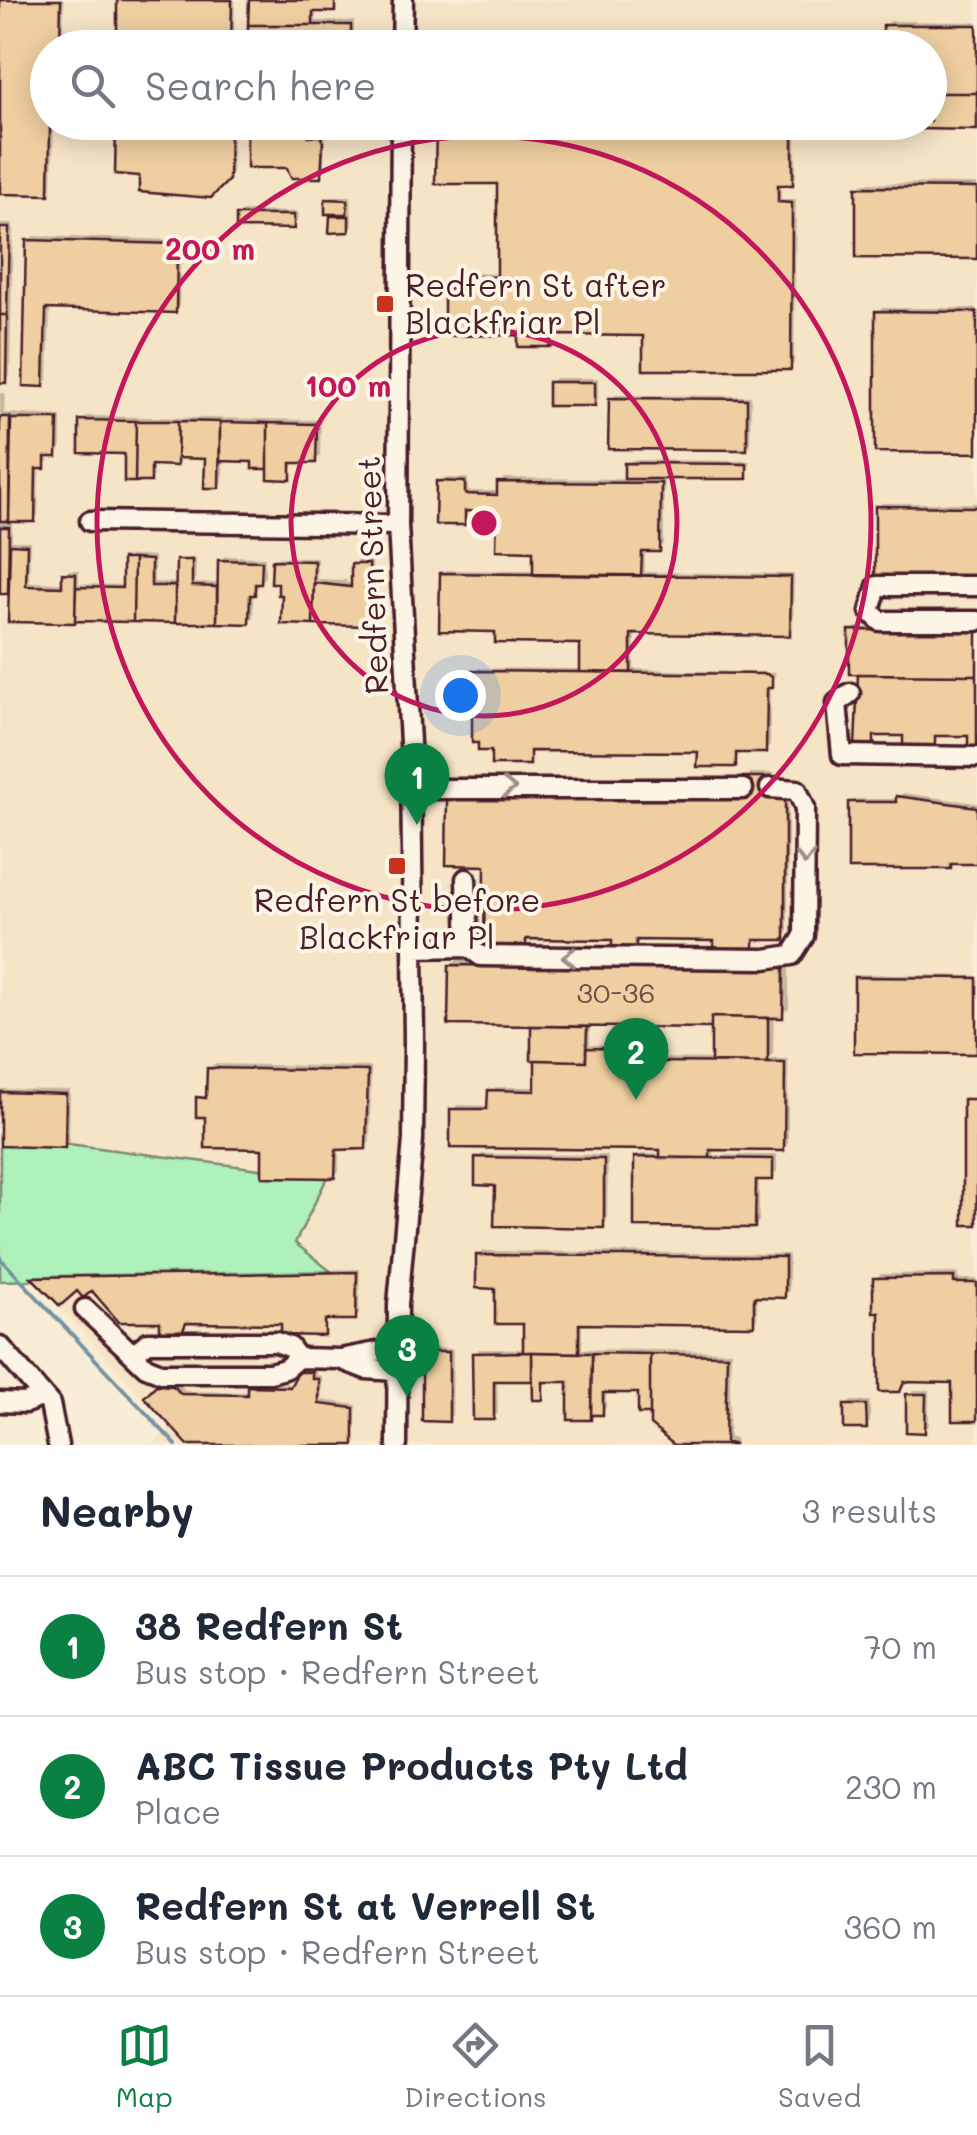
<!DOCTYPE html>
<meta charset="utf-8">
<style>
body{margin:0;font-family:Mali,sans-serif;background:#f2f2f3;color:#1f2937}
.you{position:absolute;left:460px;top:695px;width:35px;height:35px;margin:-25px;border:8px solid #fff;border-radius:50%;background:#1a73e8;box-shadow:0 0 0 15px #1a73e833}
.badge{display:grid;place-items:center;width:65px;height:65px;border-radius:50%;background:#0b8043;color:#fff;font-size:32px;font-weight:700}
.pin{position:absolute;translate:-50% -82px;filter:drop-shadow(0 2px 5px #0008)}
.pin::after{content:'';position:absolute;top:52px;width:35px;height:30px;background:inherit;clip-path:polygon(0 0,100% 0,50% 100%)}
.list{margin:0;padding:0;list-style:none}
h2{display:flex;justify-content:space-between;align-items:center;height:130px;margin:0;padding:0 40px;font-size:42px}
h2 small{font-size:32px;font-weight:400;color:#747a83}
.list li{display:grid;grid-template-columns:65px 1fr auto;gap:30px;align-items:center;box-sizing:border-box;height:140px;padding:0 40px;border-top:2px solid #e0e1e3}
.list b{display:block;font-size:38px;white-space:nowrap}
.list p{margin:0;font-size:32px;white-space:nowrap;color:#747a83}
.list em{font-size:32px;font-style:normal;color:#747a83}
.icon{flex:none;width:55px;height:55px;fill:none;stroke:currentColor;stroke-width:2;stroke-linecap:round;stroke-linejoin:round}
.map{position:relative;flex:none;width:977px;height:1445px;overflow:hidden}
.search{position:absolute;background:#fff;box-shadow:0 5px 25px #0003;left:30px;right:30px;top:30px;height:110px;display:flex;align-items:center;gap:25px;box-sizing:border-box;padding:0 35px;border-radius:55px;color:#747a83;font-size:38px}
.sheet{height:550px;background:#fff}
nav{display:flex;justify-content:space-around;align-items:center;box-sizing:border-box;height:140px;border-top:2px solid #e0e1e3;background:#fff;font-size:28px;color:#747a83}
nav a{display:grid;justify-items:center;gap:5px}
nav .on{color:#0b8043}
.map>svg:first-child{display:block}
.built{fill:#f6e4c7;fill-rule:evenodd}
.green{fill:#aef1bb;stroke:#7c8873;stroke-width:2.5}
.shadow{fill:#0003;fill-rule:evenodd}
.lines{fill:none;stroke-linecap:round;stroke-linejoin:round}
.stream{stroke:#7592a1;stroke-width:4}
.building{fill:#efcfa1;stroke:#4a1f2b;stroke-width:2.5}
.minor-casing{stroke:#4a1f2b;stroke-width:25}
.minor{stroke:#fcf5e5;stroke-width:18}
.oneway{stroke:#a38a88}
.ring{fill:none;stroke:#c2185b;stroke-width:5}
.poi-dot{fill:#c8321e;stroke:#fcf5e5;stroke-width:4}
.labels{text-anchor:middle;stroke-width:8;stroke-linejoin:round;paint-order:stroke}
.number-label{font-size:28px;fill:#734b48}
.poi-label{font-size:32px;fill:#4a1f2b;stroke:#fcf5e5;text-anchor:start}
.street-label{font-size:32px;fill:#4a1f2b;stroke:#fcf5e5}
.centre{fill:#c2185b;stroke:#fcf5e5;stroke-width:5}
.ring-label{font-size:30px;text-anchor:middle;font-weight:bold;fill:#c2185b;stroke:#fcf5e5;stroke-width:8;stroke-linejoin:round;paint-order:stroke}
</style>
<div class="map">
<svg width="977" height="1445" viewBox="0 0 977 1445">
<rect width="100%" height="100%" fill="#f9edd7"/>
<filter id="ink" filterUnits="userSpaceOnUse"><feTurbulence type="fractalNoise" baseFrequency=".01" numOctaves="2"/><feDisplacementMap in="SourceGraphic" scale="20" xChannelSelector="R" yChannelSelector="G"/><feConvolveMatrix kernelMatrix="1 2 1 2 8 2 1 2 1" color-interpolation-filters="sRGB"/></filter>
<g filter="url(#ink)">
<!-- built -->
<path class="built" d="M 0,0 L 977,0 L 977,1445 L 152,1445 L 170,1426 L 0,1244 ZM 48,48 L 930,48 L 930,122 L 48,122 Z"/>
<!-- green -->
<path class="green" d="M 0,1135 L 327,1178 L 295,1243 L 333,1273 L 0,1281 Z"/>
<!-- shadow -->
<path class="shadow" d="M 0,0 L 64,0 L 63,48 L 48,48 L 48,122 L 59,122 L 54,124 L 52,188 L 47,192 L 0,191 Z
M 120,0 L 235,0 L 234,48 L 119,48 Z
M 252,0 L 338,0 L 334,10 L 316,10 L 316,21 L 354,21 L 354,42 L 350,46 Z
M 890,21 L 977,22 L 977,127 L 930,122 L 930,48 L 885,26 Z
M 118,122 L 233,122 L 232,173 L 210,196 L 141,173 Z
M 250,122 L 312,122 L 312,132 L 325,132 L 324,171 L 320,175 L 288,166 Z
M 438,122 L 796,122 L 796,178 L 781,183 L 781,199 L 796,199 L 794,363 L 790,368 L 646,333 L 555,332 L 551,345 L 447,290 L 465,286 L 470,273 L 499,274 L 500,182 Z
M 863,183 L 977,184 L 977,256 L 859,188 Z
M 332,196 L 351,196 L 352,225 L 348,230 L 332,230 L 328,200 Z
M 243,211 L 298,212 L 297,222 L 293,227 L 239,216 Z
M 0,224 L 13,224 L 10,376 L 5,381 L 0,381 Z
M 33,236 L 181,240 L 179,306 L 175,310 L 50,307 L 48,380 L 43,384 L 29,241 Z
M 882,308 L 977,308 L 977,450 L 878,312 Z
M 555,378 L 598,378 L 598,399 L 594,403 L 550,383 Z
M 0,393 L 5,393 L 4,413 L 61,416 L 61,450 L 49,454 L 48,462 L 39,467 L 38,515 L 34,520 L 12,519 L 12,541 L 30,541 L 29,582 L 65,583 L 69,570 L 79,570 L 79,584 L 124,585 L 125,560 L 129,556 L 154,556 L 154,582 L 178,583 L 178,561 L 196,557 L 195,583 L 220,583 L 220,561 L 225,556 L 265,557 L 265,577 L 253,594 L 253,617 L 248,622 L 11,620 L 11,592 L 0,592 Z
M 616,395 L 751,396 L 750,443 L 746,448 L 611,399 Z
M 86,416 L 321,420 L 320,456 L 315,461 L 295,460 L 290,477 L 255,459 L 223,459 L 223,481 L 218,485 L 207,456 L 181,456 L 176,463 L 154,463 L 150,480 L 127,452 L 82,421 Z
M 631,460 L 751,461 L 746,477 L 664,476 L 664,545 L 645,549 L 645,572 L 794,574 L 793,629 L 789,633 L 635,631 L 634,669 L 776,673 L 770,687 L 770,746 L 765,750 L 740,750 L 735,765 L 700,750 L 533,749 L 529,763 L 474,672 L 479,668 L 583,669 L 583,642 L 498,629 L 442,574 L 447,570 L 536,571 L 536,548 L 499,509 L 469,509 L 464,522 L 438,482 L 443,478 L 468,478 L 468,491 L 499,491 L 504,478 L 626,479 Z
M 882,503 L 977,503 L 977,575 L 878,507 Z
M 279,557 L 317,557 L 317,579 L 346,580 L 347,583 L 354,583 L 354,565 L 358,560 L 372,560 L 374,619 L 370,623 L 284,622 L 284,592 L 274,561 Z
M 856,627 L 977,628 L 977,744 L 970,733 L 938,733 L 934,745 L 906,734 L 877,733 L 873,744 L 852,631 Z
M 750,773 L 773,773 L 774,792 L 788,792 L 788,933 L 784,938 L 757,938 L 753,951 L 717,938 L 640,938 L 635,950 L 615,937 L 529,937 L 525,949 L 487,863 L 449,800 L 454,795 L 745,791 Z
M 903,793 L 977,803 L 977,864 L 850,866 L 850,803 L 855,799 L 898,799 Z
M 457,960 L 789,963 L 789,1009 L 774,1016 L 773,1054 L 768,1059 L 788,1059 L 788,1144 L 783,1149 L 714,1148 L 714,1155 L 777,1155 L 777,1173 L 759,1178 L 759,1221 L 754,1226 L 637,1159 L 641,1154 L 662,1154 L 663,1147 L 453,1110 L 457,1105 L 490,1106 L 495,1087 L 537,1087 L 533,1024 L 451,966 ZM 590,1024 L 714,1026 L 714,1059 L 657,1058 L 658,1046 L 590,1045 Z
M 861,974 L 977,976 L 977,1051 L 857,978 Z
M 214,1064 L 371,1067 L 370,1142 L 365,1146 L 339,1147 L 339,1171 L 334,1176 L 265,1146 L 208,1115 L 199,1098 L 209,1094 L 209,1069 Z
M 0,1089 L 70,1090 L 69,1141 L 64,1145 L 0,1144 Z
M 482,1154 L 608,1155 L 607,1221 L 603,1225 L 478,1158 Z
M 483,1251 L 789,1254 L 789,1291 L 784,1295 L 757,1295 L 757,1319 L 753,1323 L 582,1322 L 582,1349 L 731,1351 L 729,1438 L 735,1438 L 736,1445 L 678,1445 L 641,1391 L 606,1390 L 606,1408 L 590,1418 L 571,1380 L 546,1380 L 542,1397 L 535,1378 L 497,1378 L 498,1413 L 493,1418 L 475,1354 L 479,1349 L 525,1349 L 526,1322 L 479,1256 Z
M 360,1269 L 359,1314 L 355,1318 L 328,1318 L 324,1333 L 283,1321 L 188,1320 L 181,1331 L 92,1287 L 77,1287 L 60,1303 L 33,1275 Z
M 958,1273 L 958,1279 L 977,1279 L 977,1419 L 955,1380 L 906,1380 L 899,1390 L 876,1279 L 880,1274 Z
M 429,1348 L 453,1349 L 452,1415 L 448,1419 L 425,1353 Z
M 305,1368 L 316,1369 L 316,1375 L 322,1376 L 322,1400 L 357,1405 L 354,1445 L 201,1445 L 147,1397 L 163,1382 L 178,1382 L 186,1391 L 249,1392 L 254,1383 L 295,1384 Z
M 913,1390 L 929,1390 L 929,1426 L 924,1430 L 909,1395 Z
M 851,1401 L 870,1401 L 870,1422 L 866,1427 L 846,1406 Z"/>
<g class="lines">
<!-- stream -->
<path class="stream" d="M 0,1258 L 176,1445"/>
</g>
<!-- building -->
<path class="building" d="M 0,0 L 61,0 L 60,48 L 48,48 L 48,122 L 58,122 L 58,127 L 50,126 L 49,195 L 0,194 Z
M 117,0 L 232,0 L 231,48 L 117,48 Z
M 249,0 L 335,0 L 335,12 L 313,12 L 313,25 L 248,25 Z
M 248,25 L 351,25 L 351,48 L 248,48 Z
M 883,25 L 977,25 L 977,93 L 930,93 L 930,48 L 883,48 Z
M 930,93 L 977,93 L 977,130 L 856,128 L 856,122 L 930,122 Z
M 116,122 L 230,122 L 229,180 L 211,198 L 139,192 L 139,176 L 115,174 Z
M 247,122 L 309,122 L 309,136 L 321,136 L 323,143 L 321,178 L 291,178 L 287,168 L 247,168 Z
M 436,122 L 793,122 L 793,185 L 778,185 L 778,202 L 792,203 L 791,370 L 643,370 L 643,336 L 552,335 L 552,347 L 518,347 L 518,335 L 444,336 L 444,289 L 463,289 L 463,277 L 497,277 L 497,184 L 435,184 Z
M 856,187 L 977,188 L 977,259 L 856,258 Z
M 325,199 L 348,200 L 347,214 L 325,214 Z
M 236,215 L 294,215 L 294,229 L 236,228 Z
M 330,216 L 349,216 L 349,232 L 329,233 Z
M 0,228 L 9,228 L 7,315 L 0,315 Z
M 26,240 L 177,244 L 176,313 L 46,309 L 44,387 L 23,386 Z
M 875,311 L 977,312 L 977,453 L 875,452 Z
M 0,315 L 7,315 L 6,383 L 0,383 Z
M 548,382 L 595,382 L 595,406 L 548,406 Z
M 609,398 L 747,399 L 747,450 L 608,449 Z
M 0,417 L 10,417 L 9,521 L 0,521 Z
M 11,419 L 58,419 L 57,457 L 45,457 L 45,469 L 36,469 L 35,522 L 9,522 Z
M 79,420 L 136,421 L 135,482 L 124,482 L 124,454 L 79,453 Z
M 136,421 L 178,421 L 177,466 L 151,465 L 151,482 L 135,482 Z
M 178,421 L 220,422 L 219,488 L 204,488 L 205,459 L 177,458 Z
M 220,422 L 268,423 L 268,469 L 252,469 L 252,462 L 220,461 Z
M 268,423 L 317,424 L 316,463 L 291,463 L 291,480 L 268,479 Z
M 624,463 L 747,464 L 747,479 L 624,479 Z
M 436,481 L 465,482 L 465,494 L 497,495 L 497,482 L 661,483 L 660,552 L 642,552 L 641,576 L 533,575 L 533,551 L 496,550 L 497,512 L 465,511 L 465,525 L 435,525 Z
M 875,506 L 977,507 L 977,577 L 875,576 Z
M 0,527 L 9,527 L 8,594 L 0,594 Z
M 10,544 L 27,545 L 26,586 L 62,587 L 62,573 L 76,574 L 75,623 L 8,622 Z
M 122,559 L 134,559 L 133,622 L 75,621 L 76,587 L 122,588 Z
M 134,559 L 151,560 L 151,586 L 175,586 L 175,623 L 133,622 Z
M 176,560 L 192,560 L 192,586 L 217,587 L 217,623 L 175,623 Z
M 218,560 L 262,561 L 261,584 L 255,584 L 255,595 L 250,595 L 249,624 L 217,623 Z
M 272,560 L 314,561 L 313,625 L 281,624 L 282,595 L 278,595 L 278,583 L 271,583 Z
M 351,564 L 369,564 L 371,626 L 313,625 L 314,583 L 351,587 Z
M 440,573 L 791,577 L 790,636 L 631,634 L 631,673 L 580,672 L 580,644 L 495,643 L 495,632 L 439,631 Z
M 849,630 L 977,631 L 977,675 L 849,674 Z
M 472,671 L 767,674 L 772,678 L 772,688 L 767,688 L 766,753 L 736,753 L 736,767 L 697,767 L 698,752 L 530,751 L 530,765 L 491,765 L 491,751 L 478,751 L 478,743 L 472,743 Z
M 858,674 L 977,675 L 977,747 L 968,747 L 968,736 L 935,736 L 935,747 L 903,747 L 903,736 L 874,736 L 874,747 L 855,747 Z
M 743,777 L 770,777 L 770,795 L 785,795 L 785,940 L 754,940 L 754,953 L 714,953 L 714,941 L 636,940 L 636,953 L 612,952 L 612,940 L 526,939 L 526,952 L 484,952 L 485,866 L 446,865 L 447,799 L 644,800 L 650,794 L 743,795 Z
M 896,796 L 977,807 L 977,864 L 951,864 L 951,869 L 848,869 L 848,802 L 896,802 Z
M 449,965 L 784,968 L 783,1018 L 711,1017 L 711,1028 L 448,1025 Z
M 854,977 L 977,978 L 977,1054 L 854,1053 Z
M 711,1017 L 768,1018 L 768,1063 L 711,1062 Z
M 531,1026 L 587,1027 L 586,1061 L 531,1060 Z
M 586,1048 L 654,1049 L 654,1062 L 785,1063 L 784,1151 L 710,1150 L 710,1158 L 660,1158 L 660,1150 L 450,1148 L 450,1109 L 487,1109 L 488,1090 L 535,1091 L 535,1060 L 586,1061 Z
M 207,1068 L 368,1071 L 366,1149 L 336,1150 L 335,1178 L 262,1177 L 262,1149 L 205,1148 L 205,1117 L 196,1117 L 196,1097 L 206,1098 Z
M 0,1092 L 66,1094 L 65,1148 L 0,1146 Z
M 963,1099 L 977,1099 L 977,1225 L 963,1225 Z
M 475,1157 L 604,1159 L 604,1228 L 494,1226 L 495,1186 L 475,1185 Z
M 634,1157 L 773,1159 L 773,1180 L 756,1180 L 755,1228 L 634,1227 Z
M 476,1255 L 785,1257 L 785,1298 L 754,1297 L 754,1326 L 579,1324 L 579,1353 L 523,1352 L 523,1324 L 495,1324 L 495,1289 L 476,1288 Z
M 357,1272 L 356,1320 L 325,1320 L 325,1336 L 281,1335 L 281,1324 L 186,1323 L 182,1333 L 160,1332 L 160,1322 L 119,1322 L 92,1291 L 83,1298 L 77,1291 L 60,1306 L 31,1277 Z
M 954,1277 L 954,1283 L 977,1283 L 977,1421 L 952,1421 L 952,1383 L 904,1382 L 900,1392 L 879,1392 L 879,1312 L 873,1312 L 873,1278 Z
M 422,1352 L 449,1352 L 449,1422 L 422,1421 Z
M 532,1352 L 592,1353 L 591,1420 L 568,1420 L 568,1382 L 543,1382 L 543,1400 L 533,1400 Z
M 532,1352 L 532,1381 L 494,1381 L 494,1420 L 473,1420 L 472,1353 Z
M 592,1353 L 650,1354 L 650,1414 L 638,1414 L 638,1393 L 603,1393 L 603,1415 L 591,1415 Z
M 650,1354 L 727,1355 L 725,1442 L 735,1445 L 674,1445 L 650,1425 Z
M 298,1372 L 312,1372 L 312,1379 L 319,1379 L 319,1404 L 354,1408 L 354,1445 L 188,1445 L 144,1397 L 156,1385 L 173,1386 L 181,1394 L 247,1395 L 247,1386 L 290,1387 Z
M 906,1394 L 926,1394 L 925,1433 L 906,1432 Z
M 844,1405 L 866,1405 L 867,1429 L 844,1429 Z"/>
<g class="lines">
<defs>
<path id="minor" d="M 402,48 L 403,0
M 90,521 L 398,525
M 977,586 L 877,586 L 870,611 L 880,621 L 977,621
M 850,693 L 837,703 L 842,755 L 977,757
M 411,789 L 743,789
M 466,879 L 468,947
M 413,948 L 468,947 L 481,956 L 765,959 L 792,955 L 804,936 L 805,808 L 797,790 L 770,788
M 85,1309 L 146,1367 L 161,1373 L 270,1373 L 285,1369 L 298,1358 L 340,1359 L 397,1348
M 0,1346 L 50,1404 L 58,1445
M 133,1354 L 148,1342 L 276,1342 L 290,1347 L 298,1358
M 340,1359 L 366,1369 L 396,1371
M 0,1402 L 25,1403 L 43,1396
M 397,1445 L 398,1304 L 413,1140 L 414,1041 L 411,761 L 398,525 L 401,122"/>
</defs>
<!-- minor casing -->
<use href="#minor" class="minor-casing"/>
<!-- minor -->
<use href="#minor" class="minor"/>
</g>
<!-- one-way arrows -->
<defs><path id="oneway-chevron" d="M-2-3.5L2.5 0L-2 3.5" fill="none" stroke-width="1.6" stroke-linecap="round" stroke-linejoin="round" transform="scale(2.5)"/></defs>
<g class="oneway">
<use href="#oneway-chevron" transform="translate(509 788)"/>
<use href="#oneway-chevron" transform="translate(805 858) rotate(90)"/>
<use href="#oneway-chevron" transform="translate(569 957) rotate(-179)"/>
</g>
</g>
<!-- distance rings -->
<g class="ring">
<circle cx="484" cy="523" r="193"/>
<circle cx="484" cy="523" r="387"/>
</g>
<!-- markers -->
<g class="poi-dot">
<rect x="375" y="294" width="20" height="20" rx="5"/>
<rect x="387" y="856" width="20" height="20" rx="5"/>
</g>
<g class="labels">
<!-- number labels -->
<g class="number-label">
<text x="616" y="1003">30-36</text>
</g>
<!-- poi labels -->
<g class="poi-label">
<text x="405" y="297">Redfern St after<tspan x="405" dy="37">Blackfriar Pl</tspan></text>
<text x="397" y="912" text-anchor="middle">Redfern St before<tspan x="397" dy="37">Blackfriar Pl</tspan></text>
</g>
<!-- street labels -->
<g class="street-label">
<text transform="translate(373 575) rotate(-92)" y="11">Redfern Street</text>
</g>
</g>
<circle cx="484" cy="523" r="15" class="centre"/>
<g class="ring-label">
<text x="210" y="260">200 m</text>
<text x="348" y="397">100 m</text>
</g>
</svg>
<div class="you"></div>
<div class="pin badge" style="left:417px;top:825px">1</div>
<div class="pin badge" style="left:636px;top:1100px">2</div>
<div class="pin badge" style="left:407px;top:1397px">3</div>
<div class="search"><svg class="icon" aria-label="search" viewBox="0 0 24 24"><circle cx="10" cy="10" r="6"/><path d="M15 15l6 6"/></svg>Search here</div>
</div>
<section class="sheet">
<h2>Nearby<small>3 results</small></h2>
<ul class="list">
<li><span class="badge">1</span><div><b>38 Redfern St</b><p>Bus stop · Redfern Street</p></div><em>70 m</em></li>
<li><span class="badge">2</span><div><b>ABC Tissue Products Pty Ltd</b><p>Place</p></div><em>230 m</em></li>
<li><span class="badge">3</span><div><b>Redfern St at Verrell St</b><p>Bus stop · Redfern Street</p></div><em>360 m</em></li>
</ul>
</section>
<nav>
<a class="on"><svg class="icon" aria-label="map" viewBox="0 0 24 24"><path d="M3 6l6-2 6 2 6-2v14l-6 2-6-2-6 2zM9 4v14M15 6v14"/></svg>Map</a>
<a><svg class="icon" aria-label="directions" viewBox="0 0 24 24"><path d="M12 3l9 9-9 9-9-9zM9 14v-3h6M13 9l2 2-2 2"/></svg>Directions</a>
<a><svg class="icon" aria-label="saved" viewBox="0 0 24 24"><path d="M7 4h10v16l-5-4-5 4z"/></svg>Saved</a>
</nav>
